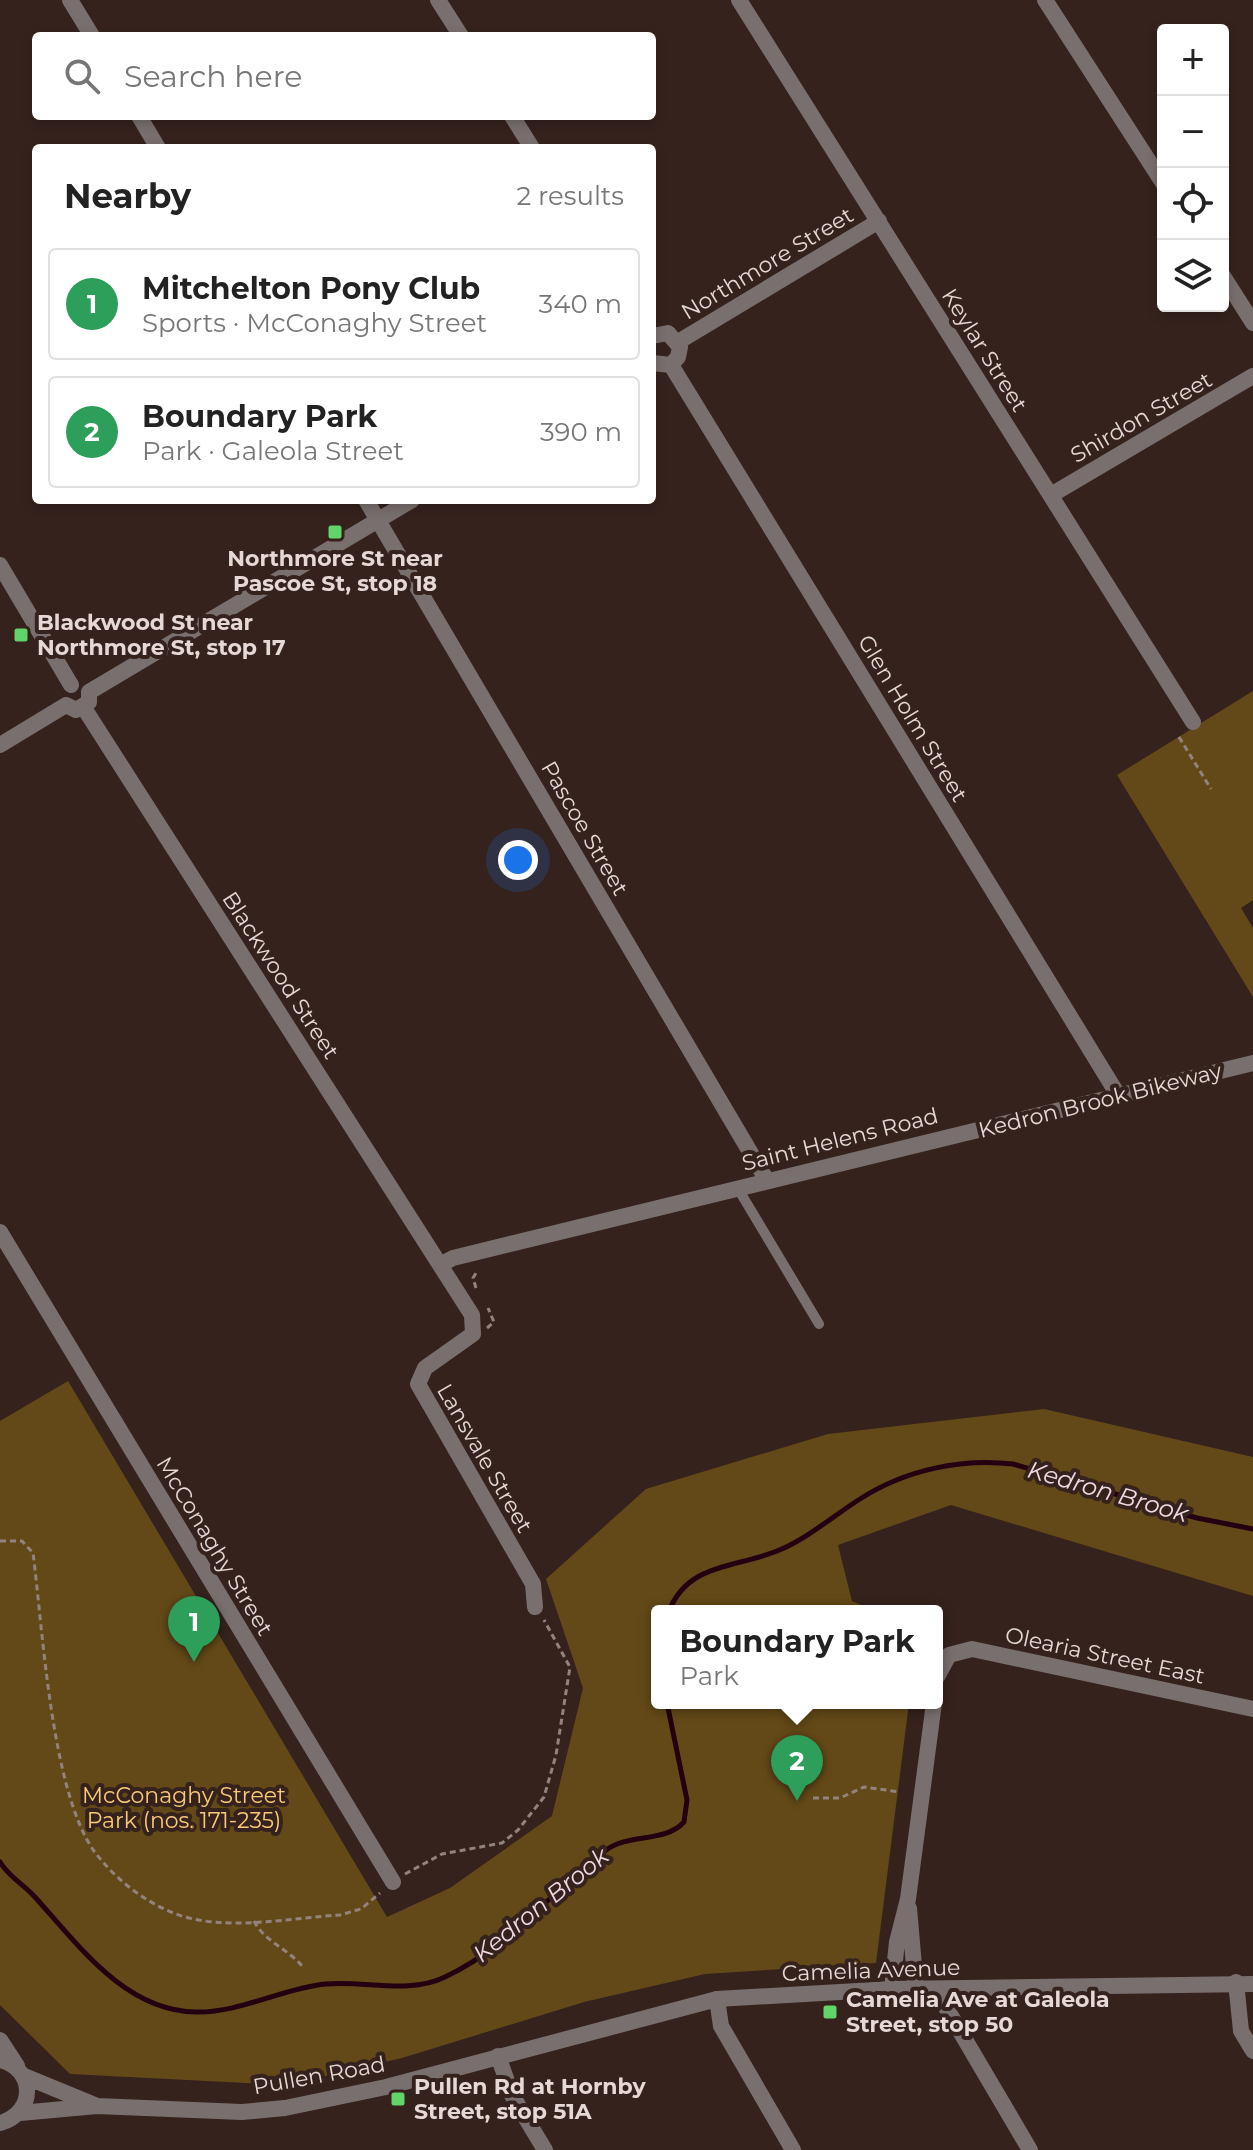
<!DOCTYPE html>
<meta charset="utf-8">
<style>
body{margin:0;font-family:Montserrat,sans-serif;background:#f6f6f6;color:#222}
.controls{position:absolute;right:24px;top:24px;display:grid;overflow:hidden;border-radius:8px;box-shadow:0 4px 12px #0003}
.controls button{width:72px;height:72px;display:grid;place-items:center;padding:0;border:0;border-bottom:2px solid #e0e0e0;background:#fff;color:#222;font:40px sans-serif}
.you{position:absolute;left:518px;top:860px;width:28px;height:28px;margin:-20px;border:6px solid #fff;border-radius:50%;background:#1a73e8;box-shadow:0 0 0 12px #1a73e833}
.badge{display:grid;place-items:center;width:52px;height:52px;border-radius:50%;background:#db2777;color:#fff;font-size:26px;font-weight:700}
.pin{position:absolute;translate:-50% -66px;filter:drop-shadow(0 2px 4px #0008)}
.pin::after{content:'';position:absolute;top:42px;width:28px;height:24px;background:inherit;clip-path:polygon(0 0,100% 0,50% 100%)}
.popup{position:absolute;left:651px;top:1605px;width:292px;height:104px;box-sizing:border-box;display:grid;place-content:center;border-radius:8px;background:#fff;filter:drop-shadow(0 2px 6px #0005);font-size:26px;white-space:nowrap;color:#767676}
.popup b{font-size:30px;color:#222}
.popup::after{content:'';position:absolute;left:50%;top:100%;margin-left:-16px;border:16px solid transparent;border-top-color:#fff}
.list{margin:0;padding:0;list-style:none}
h2{display:flex;justify-content:space-between;align-items:center;height:104px;margin:0;padding:0 32px;font-size:34px}
h2 small{font-size:26px;font-weight:400;color:#767676}
.list li{display:grid;grid-template-columns:52px 1fr auto;gap:24px;align-items:center;box-sizing:border-box;height:112px;margin:0 16px 16px;padding:0 16px;border:2px solid #e0e0e0;border-radius:8px}
.list b{display:block;font-size:30px;white-space:nowrap}
.list p{margin:0;font-size:26px;white-space:nowrap;color:#767676}
.list em{font-size:26px;font-style:normal;color:#767676}
.icon{flex:none;width:44px;height:44px;fill:none;stroke:currentColor;stroke-width:2;stroke-linecap:round;stroke-linejoin:round}
.map{position:relative;flex:none;width:1253px;height:2150px;overflow:hidden}
.search{position:absolute;background:#fff;box-shadow:0 4px 12px #0003;left:32px;top:32px;width:624px;height:88px;display:flex;align-items:center;gap:20px;box-sizing:border-box;padding:0 28px;border-radius:8px;color:#767676;font-size:30px}
.panel{position:absolute;background:#fff;box-shadow:0 4px 12px #0003;left:32px;top:144px;width:624px;height:360px;border-radius:8px}
.map>svg:first-child{display:block}
.green{fill:#644918}
.lines{fill:none;stroke-linecap:round;stroke-linejoin:round}
.stream{stroke:#220012;stroke-width:5}
.path{stroke:#93837e;stroke-width:3;stroke-dasharray:6 4;stroke-linecap:butt}
.service{stroke:#7a6f6f;stroke-width:10}
.minor{stroke:#7a6f6f;stroke-width:16}
.tertiary{stroke:#7a6f6f;stroke-width:16}
.poi-dot{fill:#61d46a;stroke:#35221d;stroke-width:3}
.labels{text-anchor:middle;stroke-width:8;stroke-linejoin:round;paint-order:stroke}
.street-label{font-size:22px;fill:#e6d9d5;stroke:#35221d}
.poi-label{font-size:22px;font-weight:bold;fill:#e6d9d5;stroke:#35221d;text-anchor:start}
.park-label{font-size:22px;fill:#fac977;stroke:#35221d}
.water-label{font-size:24px;font-style:italic;fill:#f1d9e3;stroke:#35221d}
</style>
<div class="map">
<svg width="1253" height="2150" viewBox="0 0 1253 2150">
<rect width="100%" height="100%" fill="#35221d"/>
<!-- green -->
<path class="green" d="M 1253,691 L 1253,900 L 1241,908 L 1253,928 L 1253,997 L 1117,775 Z
M 68,1381 L 387,1917 L 450,1888 L 552,1816 L 583,1688 L 546,1579 L 646,1489 L 828,1434 L 1044,1409 L 1253,1457 L 1253,1596 L 951,1505 L 838,1545 L 852,1601 L 875,1611 L 657,1611 L 657,1703 L 909,1703 L 876,1963 L 705,1974 L 584,2002 L 402,2058 L 287,2085 L 70,2074 L 0,2005 L 0,1421 Z"/>
<g class="lines">
<!-- stream -->
<path class="stream" d="M 669,1611 C 688,1563 735,1568 777,1551 C 807,1539 833,1516 860,1499 C 905,1470 961,1458 1013,1464 L 1197,1518 L 1253,1529
M 0,1862 C 9,1877 22,1883 34,1896 C 77,1943 124,2011 196,2012 C 240,2013 283,1988 326,1984 C 365,1980 408,1995 445,1977 C 509,1947 551,1892 606,1850 C 629,1833 665,1843 684,1822 L 687,1800 L 667,1703"/>
<!-- path -->
<path class="path" d="M 1179,737 L 1211,789
M 476,1288 L 473,1278 L 478,1270
M 487,1328 L 494,1322 L 488,1308
M 0,1541 L 22,1541 L 33,1553 C 43,1630 51,1790 94,1851 C 114,1878 144,1902 176,1914 C 225,1932 289,1918 340,1915 L 361,1909 L 380,1893
M 813,1798 L 840,1798 L 864,1787 L 900,1792
M 405,1874 L 442,1854 L 502,1843 L 518,1830 L 544,1797 L 556,1755 L 570,1667 L 544,1620
M 254,1921 C 264,1941 288,1949 302,1966"/>
<!-- service -->
<path class="service" d="M 737,1187 L 819,1324"/>
<!-- minor -->
<path class="minor" d="M 70,0 L 92,36
M 739,0 L 1193,722
M 1045,0 L 1163,183
M 139,116 L 158,148
M 1223,276 L 1253,323
M 678,342 L 879,221
M 671,365 L 1118,1095
M 1051,495 L 1253,376
M 366,500 L 766,1179
M 84,708 L 472,1315 L 473,1334 L 425,1368 L 418,1384 L 533,1584 L 535,1607
M 0,1232 L 393,1882
M 440,1265 L 453,1258 L 1253,1063
M 937,1677 L 949,1655 L 972,1649 L 1253,1709
M 909,1908 L 916,1989
M 1236,1982 L 1241,2031 L 1253,2051
M 892,1989 L 897,1942 L 908,1899 L 934,1703
M 944,1989 L 944,2004 L 1030,2150
M 717,1999 L 721,2026 L 793,2150
M 498,2056 L 512,2095 L 545,2150"/>
<!-- tertiary -->
<path class="tertiary" d="M 438,0 L 461,36
M 512,116 L 532,148
M 652,336 L 668,333 L 680,347 L 678,357 L 671,365 L 652,363
M 0,565 L 71,685
M 89,692 L 412,500
M 66,705 L 76,710 L 89,702 L 89,692
M 0,745 L 66,705
M 0,2040 L 17,2066
M 0,2060 C 36,2069 36,2113 0,2123
M 24,2076 L 97,2106
M 20,2113 L 97,2106 L 242,2112 L 285,2108 L 386,2087 L 717,1999 L 892,1989 L 1253,1984"/>
</g>
<!-- markers -->
<g class="poi-dot">
<rect x="327" y="524" width="16" height="16" rx="4"/>
<rect x="13" y="627" width="16" height="16" rx="4"/>
<rect x="822" y="2004" width="16" height="16" rx="4"/>
<rect x="390" y="2091" width="16" height="16" rx="4"/>
</g>
<g class="labels">
<!-- street labels -->
<g class="street-label">
<text transform="translate(767 263) rotate(-31)" y="8">Northmore Street</text>
<text transform="translate(985 350) rotate(58)" y="8">Keylar Street</text>
<text transform="translate(1141 417) rotate(-30)" y="8">Shirdon Street</text>
<text transform="translate(913 718) rotate(59)" y="8">Glen Holm Street</text>
<text transform="translate(585 828) rotate(60)" y="8">Pascoe Street</text>
<text transform="translate(281 975) rotate(57)" y="8">Blackwood Street</text>
<text transform="translate(1100 1100) rotate(-14)" y="8">Kedron Brook Bikeway</text>
<text transform="translate(840 1139) rotate(-14)" y="8">Saint Helens Road</text>
<text transform="translate(485 1458) rotate(60)" y="8">Lansvale Street</text>
<text transform="translate(215 1546) rotate(59)" y="8">McConaghy Street</text>
<text transform="translate(1105 1655) rotate(12)" y="8">Olearia Street East</text>
<text transform="translate(871 1970) rotate(-2)" y="8">Camelia Avenue</text>
<text transform="translate(319 2075) rotate(-10)" y="8">Pullen Road</text>
</g>
<!-- poi labels -->
<g class="poi-label">
<text x="335" y="566" text-anchor="middle">Northmore St near<tspan x="335" dy="25">Pascoe St, stop 18</tspan></text>
<text x="37" y="630">Blackwood St near<tspan x="37" dy="25">Northmore St, stop 17</tspan></text>
<text x="846" y="2007">Camelia Ave at Galeola<tspan x="846" dy="25">Street, stop 50</tspan></text>
<text x="414" y="2094">Pullen Rd at Hornby<tspan x="414" dy="25">Street, stop 51A</tspan></text>
</g>
<!-- park labels -->
<g class="park-label">
<text x="184" y="1803">McConaghy Street<tspan x="184" dy="25">Park (nos. 171-235)</tspan></text>
</g>
<!-- water labels -->
<g class="water-label">
<text transform="translate(1108 1492) rotate(16)" y="8">Kedron Brook</text>
<text transform="translate(541 1905) rotate(-39)" y="8">Kedron Brook</text>
</g>
</g>
</svg>
<div class="controls">
<button>+</button>
<button>−</button>
<button><svg class="icon" aria-label="locate" viewBox="0 0 24 24"><circle cx="12" cy="12" r="6"/><path d="M12 2v4M12 18v4M2 12h4M18 12h4"/></svg></button>
<button><svg class="icon" aria-label="layers" viewBox="0 0 24 24"><path d="M12 4l9 5-9 5-9-5zM3 14l9 5 9-5"/></svg></button>
</div>
<div class="you"></div>
<div class="pin badge" style="left:194px;top:1662px;background:#2e9e5b">1</div>
<div class="pin badge" style="left:797px;top:1801px;background:#2e9e5b">2</div>
<div class="popup"><b>Boundary Park</b>Park</div>
<div class="search"><svg class="icon" aria-label="search" viewBox="0 0 24 24"><circle cx="10" cy="10" r="6"/><path d="M15 15l6 6"/></svg>Search here</div>
<section class="panel">
<h2>Nearby<small>2 results</small></h2>
<ul class="list">
<li><span class="badge" style="background:#2e9e5b">1</span><div><b>Mitchelton Pony Club</b><p>Sports · McConaghy Street</p></div><em>340 m</em></li>
<li><span class="badge" style="background:#2e9e5b">2</span><div><b>Boundary Park</b><p>Park · Galeola Street</p></div><em>390 m</em></li>
</ul>
</section>
</div>
